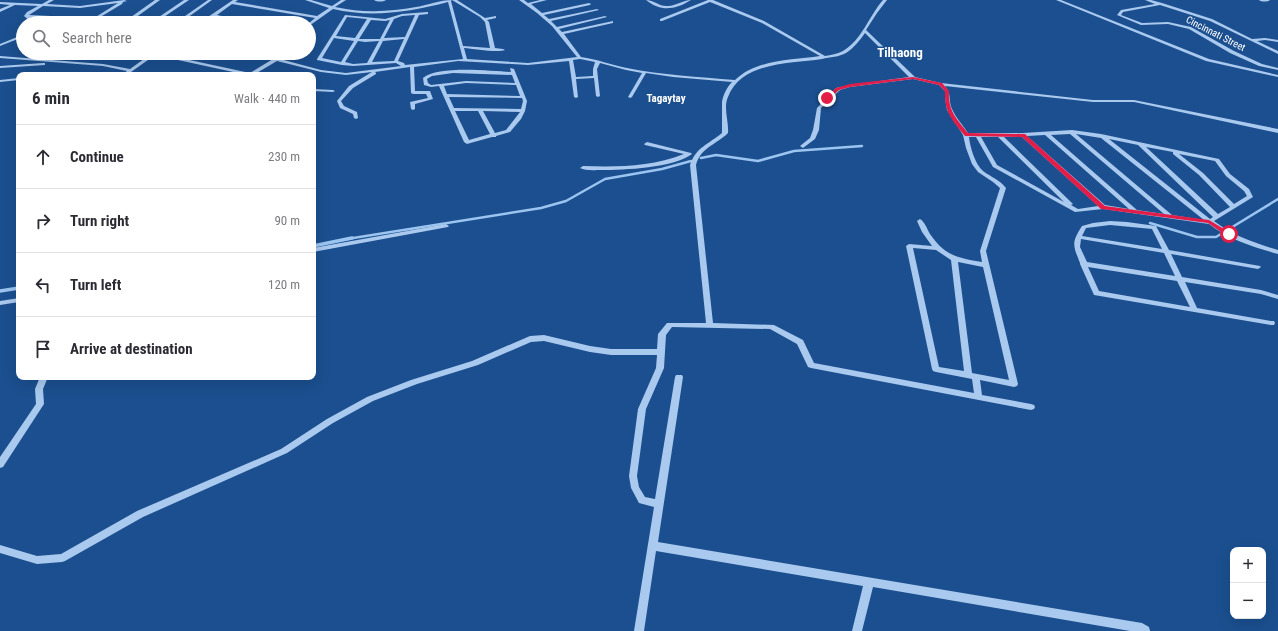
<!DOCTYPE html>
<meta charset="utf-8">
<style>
body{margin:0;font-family:"Roboto Condensed",sans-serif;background:#f2f2f3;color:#2b2b33}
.controls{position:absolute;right:12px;bottom:12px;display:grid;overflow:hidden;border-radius:8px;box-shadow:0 4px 16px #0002}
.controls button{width:36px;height:36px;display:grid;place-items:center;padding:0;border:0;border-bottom:1px solid #e1e1e2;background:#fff;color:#2b2b33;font:20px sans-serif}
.stop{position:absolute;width:12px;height:12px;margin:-9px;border:3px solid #e11d48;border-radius:50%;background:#fff}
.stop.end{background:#e11d48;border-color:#fff;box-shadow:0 1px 4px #0008}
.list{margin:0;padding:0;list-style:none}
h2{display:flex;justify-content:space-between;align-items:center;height:52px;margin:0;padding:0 16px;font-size:17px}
h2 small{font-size:13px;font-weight:400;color:#7c7c81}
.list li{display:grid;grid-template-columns:26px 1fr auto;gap:12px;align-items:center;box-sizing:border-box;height:64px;padding:0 16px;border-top:1px solid #e1e1e2}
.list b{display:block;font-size:15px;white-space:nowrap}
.list em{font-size:13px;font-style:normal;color:#7c7c81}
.icon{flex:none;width:22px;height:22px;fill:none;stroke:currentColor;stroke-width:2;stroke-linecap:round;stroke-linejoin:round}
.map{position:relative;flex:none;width:1278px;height:631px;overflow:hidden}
.search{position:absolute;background:#fff;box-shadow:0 4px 16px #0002;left:16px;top:16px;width:300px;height:44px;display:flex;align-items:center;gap:10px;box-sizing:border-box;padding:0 14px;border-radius:22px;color:#7c7c81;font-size:15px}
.panel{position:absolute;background:#fff;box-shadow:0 4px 16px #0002;left:16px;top:72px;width:300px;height:308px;border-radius:8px}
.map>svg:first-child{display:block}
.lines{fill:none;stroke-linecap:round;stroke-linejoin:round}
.stream-far1{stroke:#9cc4f0;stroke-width:2.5}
.stream{stroke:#9cc4f0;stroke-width:3.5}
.minor{fill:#a9c9ee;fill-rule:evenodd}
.route{fill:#e11d48}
.labels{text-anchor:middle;stroke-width:3;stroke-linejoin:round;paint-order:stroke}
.far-street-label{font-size:10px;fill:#fff;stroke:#1b4f8f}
.far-neighbourhood-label{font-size:11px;font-weight:bold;fill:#fff;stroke:#1b4f8f}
.far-district-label{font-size:13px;font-weight:bold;fill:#fff;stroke:#1b4f8f}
</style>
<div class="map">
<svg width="1278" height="631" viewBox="0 0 1278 631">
<rect width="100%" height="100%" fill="#1b4f8f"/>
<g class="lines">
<!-- stream-far1 -->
<path class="stream-far1" d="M 701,158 L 716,155 L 758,161 L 794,151 L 862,146
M 1150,223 L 1197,237 L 1216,237 L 1278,199
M 347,239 L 541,208 L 566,201 L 605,179 L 662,169 L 691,161"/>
<!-- stream -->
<path class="stream" d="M 313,246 L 352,238
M 0,291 L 19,288"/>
<!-- minor -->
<path class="minor" d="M 49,0 L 54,0 L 47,4 L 80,6 L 124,0 L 127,1 L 123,2 L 122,4 L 92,22 L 90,21 L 91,20 L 30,17 L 36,23 L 32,23 L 24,16 L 27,12 L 38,6 L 15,5 L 0,12 L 0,9 L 10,5 L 0,4 L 0,2 L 42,4 ZM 118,3 L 94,18 L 29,15 L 43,6 L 80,8 Z
M 155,0 L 160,0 L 135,18 L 142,23 L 137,23 L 131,19 L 131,17 Z
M 184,0 L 189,0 L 155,23 L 150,23 Z
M 208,0 L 212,0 L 180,23 L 175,23 Z
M 233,0 L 238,0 L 235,2 L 317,16 L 329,8 L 305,0 L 311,0 L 332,6 L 341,0 L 346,0 L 335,7 C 362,13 389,12 416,7 C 428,5 440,0 452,0 L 451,1 L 463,46 L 490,48 L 485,22 L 480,17 L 452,0 L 457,0 L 485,18 L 496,16 L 496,18 L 487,20 L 489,22 L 495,48 L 503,49 L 505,50 C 498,53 474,49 464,48 L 467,59 L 528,63 L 577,57 L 552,26 L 537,13 L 519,0 L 524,0 L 528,3 L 540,0 L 547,0 L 531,4 L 542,13 L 589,3 L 591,4 L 590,5 L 544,15 L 549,19 L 597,9 L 599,10 L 551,21 L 557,27 L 605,16 L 607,17 L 559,29 L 562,32 L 613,21 L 613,23 L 564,34 L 581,57 C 597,59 611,65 627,68 C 662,75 699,77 735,80 C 757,59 792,60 820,56 L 762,23 L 710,2 L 662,21 L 660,21 L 660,19 L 708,0 L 713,0 L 764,21 L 825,56 C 831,55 837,54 843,51 C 862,40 869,16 883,0 L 887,0 L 877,13 L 866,30 L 915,77 L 941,83 L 1093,100 L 1134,100 L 1278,129 L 1278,133 L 1134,102 L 1093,102 L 945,86 C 952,94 948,100 952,109 C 956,118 963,125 968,133 L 1023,133 L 1072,130 L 1101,134 L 1219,159 L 1230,174 L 1249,189 L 1253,197 L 1214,221 C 1233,236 1255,243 1278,250 L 1278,254 C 1253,247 1230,240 1209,224 L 1103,209 L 1075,212 L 993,167 L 976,137 L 969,137 C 970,147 975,164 983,171 C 991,177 1000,180 1006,188 L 986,251 L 1018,384 L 1017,386 L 1014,387 L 980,380 L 982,395 L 1031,404 L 1034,405 L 1035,407 L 1034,409 L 1031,410 L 811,368 L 808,367 L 797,344 L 770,329 L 672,327 L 666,335 L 664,368 L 646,409 L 637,476 L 639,487 L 645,497 L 655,499 L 675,377 L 676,375 L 682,375 L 683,377 L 658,542 L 1142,623 L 1149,627 L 1150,631 L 1130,631 L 873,587 L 862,631 L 852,631 L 863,586 L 656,551 L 644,631 L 634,631 L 654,507 L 639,503 L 631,488 L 629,476 L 638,409 L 656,368 L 657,355 L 611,355 L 590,352 L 544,341 L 531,342 L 478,365 L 417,384 L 373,401 L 333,423 L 287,453 L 143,517 L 65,561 L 62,562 L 37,564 L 0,553 L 0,545 L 37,556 L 61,554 L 137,511 L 281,449 L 327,419 L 367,397 L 411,380 L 472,361 L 530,336 L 544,335 L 590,346 L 611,349 L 657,349 L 658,334 L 667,323 L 706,323 L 690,165 C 696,147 709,144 722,133 L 722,102 C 723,95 727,87 732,82 L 673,77 L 646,73 L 632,97 L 630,98 L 628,97 L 642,73 L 626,70 L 600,63 L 597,69 L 600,96 L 598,97 L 596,96 L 594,78 L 576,79 L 578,97 L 576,98 L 574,97 L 569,61 L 528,65 L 458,61 L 414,67 L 415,91 L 430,91 L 433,99 L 415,104 L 415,109 L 413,110 L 411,109 L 410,102 L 428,98 L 426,94 L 413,94 L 411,93 L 410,67 L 375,72 L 376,73 L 376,74 L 353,88 L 341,101 L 344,106 L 357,112 L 358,118 L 356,119 L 354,118 L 353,114 L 340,108 L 337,101 L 349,86 L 372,72 L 346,75 L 321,72 L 277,61 L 255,74 L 255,75 L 247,75 L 155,55 L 131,72 L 142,75 L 122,75 L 127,71 L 103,66 L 0,58 L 0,56 L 103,64 L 130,69 L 151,54 L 149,53 L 157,53 L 250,73 L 273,59 L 252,53 L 259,53 L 276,58 L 284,53 L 289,53 L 280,59 L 321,70 L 346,73 L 401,66 L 396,63 L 353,66 L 342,65 L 317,60 L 317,59 L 345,15 L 385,19 L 402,14 L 427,12 L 428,12 L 428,14 L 419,15 L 398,61 L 404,63 L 405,65 L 463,59 L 448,2 C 410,12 371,18 333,9 L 309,26 L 309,23 L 315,18 L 232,4 L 217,15 L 254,23 L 246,23 L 214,16 L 204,23 L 199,23 ZM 415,15 L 405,37 L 384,38 L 394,19 L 402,16 ZM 347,17 L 367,19 L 355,38 L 336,36 ZM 371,20 L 385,21 L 390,20 L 380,39 L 359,39 ZM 865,33 L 909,77 L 850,85 L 836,88 L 817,108 L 813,130 L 810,138 L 800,146 L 803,148 L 815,139 L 819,130 L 821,108 L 840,90 L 850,87 L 913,79 L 939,85 L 945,91 L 945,98 L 947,110 L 963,135 L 966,148 L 972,164 L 978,172 L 993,182 L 1000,188 L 980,251 L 982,262 C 958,258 945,256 930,234 C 927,229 925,222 920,219 L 917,221 L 922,232 L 932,246 L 909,244 L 906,246 L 932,369 L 933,371 L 936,372 L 972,379 L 974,393 L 814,363 L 803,340 L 774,325 L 713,323 L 696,165 C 701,147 716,145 728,133 C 729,121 723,108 728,97 C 742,61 791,64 822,59 C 830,57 839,57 846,53 C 854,48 860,40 865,33 ZM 334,38 L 354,41 L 341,62 L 322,58 ZM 404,39 L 394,61 L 372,62 L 383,41 ZM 358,41 L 365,42 L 379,41 L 367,63 L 353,64 L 345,62 ZM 580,59 L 595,62 L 593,69 L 593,76 L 576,77 L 573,60 ZM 1070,134 L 1164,214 L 1137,210 L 1051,135 ZM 1076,134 L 1101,138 L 1204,220 L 1172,215 ZM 1045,135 L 1129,209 L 1105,205 L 1027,136 ZM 981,137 L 998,137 L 1064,202 L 997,165 ZM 1004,137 L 1022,137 L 1098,206 L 1078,209 L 1071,205 L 1073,204 L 1072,203 ZM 1109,139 L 1138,145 L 1213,217 L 1210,219 ZM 1146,147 L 1173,152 L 1173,154 L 1199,175 L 1230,207 L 1218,214 ZM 1179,154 L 1215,161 L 1226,176 L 1244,191 L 1247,196 L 1234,204 L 1203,173 ZM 913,248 L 936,250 L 951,260 L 964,371 L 939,367 ZM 958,262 L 983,267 L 1009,380 L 972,373 Z
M 374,0 L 386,0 C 383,2 377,2 374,0 Z
M 646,0 C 654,0 660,7 668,6 C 676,6 683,0 691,0 C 675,10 661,12 646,0 Z
M 1056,0 L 1061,0 L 1209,59 L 1278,75 L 1278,77 L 1206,61 Z
M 1145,0 L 1151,0 L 1162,3 L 1212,19 L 1252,39 L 1265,38 L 1278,40 L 1278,42 L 1265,40 L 1257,41 L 1278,51 L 1278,54 L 1210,21 L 1160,5 L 1123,12 L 1121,15 L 1142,23 L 1168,22 L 1191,27 L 1234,51 L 1262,64 L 1278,68 L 1278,70 L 1259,66 L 1230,53 L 1189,29 L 1168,24 L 1141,25 L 1117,15 L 1121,10 L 1155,4 Z
M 1259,0 L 1270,0 C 1268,2 1261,2 1259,0 Z
M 22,35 L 23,35 L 23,37 L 0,46 L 0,44 Z
M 43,63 L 45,63 L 45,65 L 0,68 L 0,66 Z
M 510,68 L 514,69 L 527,101 L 525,111 L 521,119 L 510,132 L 496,136 L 496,137 L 492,137 L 467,144 L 464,142 L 439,86 L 431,87 L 424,85 L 423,78 C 438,65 491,71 511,72 ZM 453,73 L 512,75 L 515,83 L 466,81 L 431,85 L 428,83 L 427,79 L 432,76 ZM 466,83 L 516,85 L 520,96 L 447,94 L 444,86 ZM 449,97 L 522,98 L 523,101 L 521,109 L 454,108 ZM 455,111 L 478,111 L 490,134 L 469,140 ZM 483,111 L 520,112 L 506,130 L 495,133 Z
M 19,78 L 19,80 L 0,82 L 0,80 Z
M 313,89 L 333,90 L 335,91 L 333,92 L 313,91 Z
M 647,142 L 691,153 L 692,154 C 673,168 625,170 601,170 C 595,170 585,171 580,168 L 583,166 C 617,167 651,167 684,154 L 645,145 L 644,144 Z
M 1110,221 L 1127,222 L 1156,226 L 1169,250 L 1260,266 L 1261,267 L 1258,269 L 1171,254 L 1182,277 L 1261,290 L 1278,295 L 1278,299 L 1261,294 L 1185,282 L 1197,308 L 1271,321 L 1274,321 L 1275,323 L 1274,325 L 1271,325 L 1094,295 L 1080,264 L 1080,263 C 1073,245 1071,243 1082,226 L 1093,223 ZM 1110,225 L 1152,229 L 1162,249 L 1082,236 L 1086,228 ZM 1081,239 L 1164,253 L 1175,276 L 1087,262 L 1080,247 ZM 1088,267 L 1177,281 L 1190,307 L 1099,291 Z
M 446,224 L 449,226 L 448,227 L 313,252 L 313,248 Z
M 19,298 L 19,302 L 0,305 L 0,301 Z
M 40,377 L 48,377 L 43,389 L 44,404 L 3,467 L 0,468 L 0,457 L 36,404 L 35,389 Z"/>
</g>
<!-- route -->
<path class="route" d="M 913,77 L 942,83 L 949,91 C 948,111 956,118 968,133 L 1025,134 L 1105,206 L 1209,220 L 1232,234 L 1227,236 L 1208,223 L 1101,209 L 1022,137 L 965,136 C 952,120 944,112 945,91 L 939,85 L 913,79 L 850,87 L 839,90 L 829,99 L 825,98 L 836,88 L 850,84 Z"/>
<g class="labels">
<!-- far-street labels -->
<g class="far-street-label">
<text transform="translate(1216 33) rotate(27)" y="4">Cincinnati Street</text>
</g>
<!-- far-neighbourhood labels -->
<g class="far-neighbourhood-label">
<text x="666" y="102">Tagaytay</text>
</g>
<!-- far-district labels -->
<g class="far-district-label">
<text x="900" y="57">Tilhaong</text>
</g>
</g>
</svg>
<div class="controls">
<button>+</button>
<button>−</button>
</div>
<div class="stop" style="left:1229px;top:234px"></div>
<div class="stop end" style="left:827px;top:98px"></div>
<div class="search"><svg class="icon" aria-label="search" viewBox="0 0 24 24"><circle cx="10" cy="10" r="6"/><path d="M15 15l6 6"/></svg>Search here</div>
<section class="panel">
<h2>6 min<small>Walk · 440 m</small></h2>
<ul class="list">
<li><svg class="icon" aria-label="ahead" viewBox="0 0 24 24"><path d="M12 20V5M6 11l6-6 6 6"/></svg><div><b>Continue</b></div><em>230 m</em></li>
<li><svg class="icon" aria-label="right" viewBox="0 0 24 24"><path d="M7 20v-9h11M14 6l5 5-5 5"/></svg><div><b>Turn right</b></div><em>90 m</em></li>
<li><svg class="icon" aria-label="left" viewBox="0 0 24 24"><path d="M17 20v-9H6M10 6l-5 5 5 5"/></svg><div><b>Turn left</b></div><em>120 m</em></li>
<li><svg class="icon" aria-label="arrive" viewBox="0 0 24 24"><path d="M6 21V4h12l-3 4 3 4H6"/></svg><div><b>Arrive at destination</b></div></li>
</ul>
</section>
</div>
